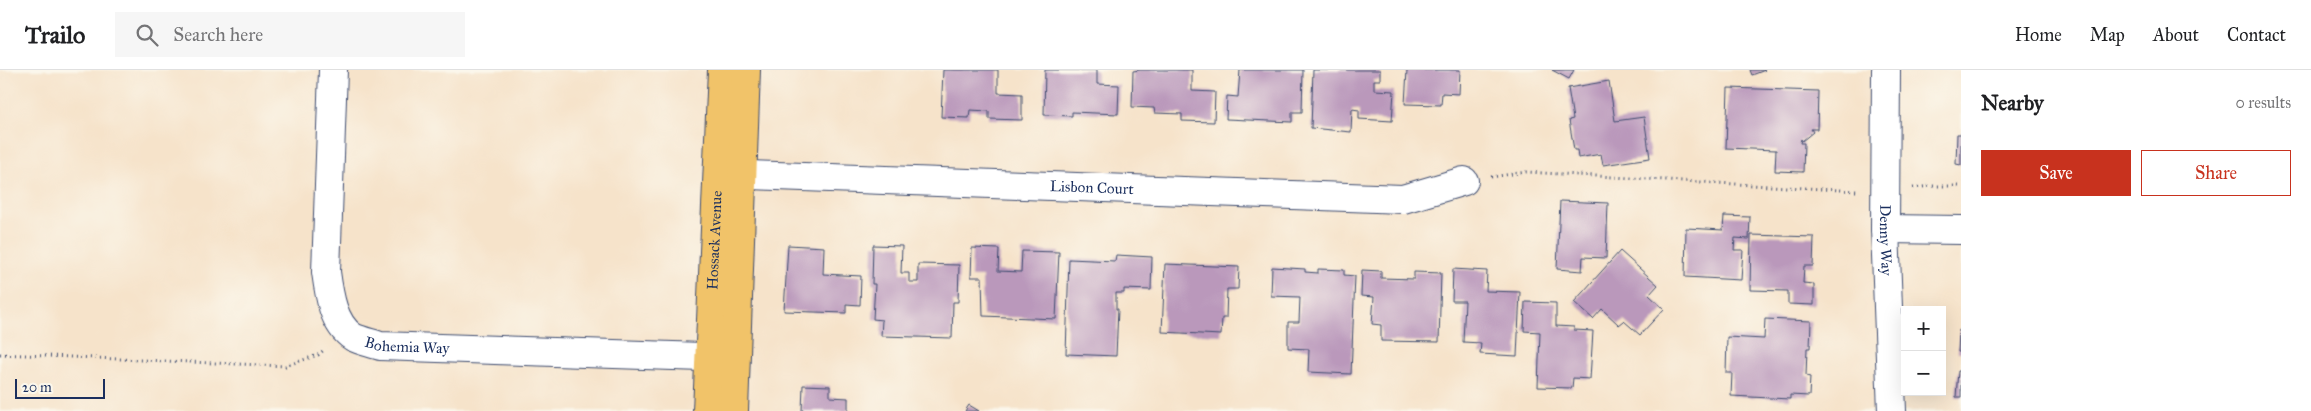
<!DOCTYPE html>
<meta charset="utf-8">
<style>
body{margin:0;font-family:"IM FELL Great Primer",serif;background:#f6f6f6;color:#202124}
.controls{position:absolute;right:15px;bottom:15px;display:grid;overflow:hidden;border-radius:0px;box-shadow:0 5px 20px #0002}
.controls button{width:45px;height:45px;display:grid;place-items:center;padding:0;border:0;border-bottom:1px solid #e0e0e0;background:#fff;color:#202124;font:25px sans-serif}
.scale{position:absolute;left:15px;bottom:12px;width:90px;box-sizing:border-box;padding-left:5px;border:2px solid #1b2f5e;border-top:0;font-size:14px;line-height:18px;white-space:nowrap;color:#1b2f5e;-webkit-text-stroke:4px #fbf7ec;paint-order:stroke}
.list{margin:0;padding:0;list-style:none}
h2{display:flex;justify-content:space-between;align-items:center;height:65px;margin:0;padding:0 20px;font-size:21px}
h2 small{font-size:16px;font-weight:400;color:#757577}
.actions{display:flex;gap:10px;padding:15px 20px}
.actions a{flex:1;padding:11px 0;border:1px solid #c8321e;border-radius:0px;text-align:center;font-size:18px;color:#c8321e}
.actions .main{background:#c8321e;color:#fff}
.icon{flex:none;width:28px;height:28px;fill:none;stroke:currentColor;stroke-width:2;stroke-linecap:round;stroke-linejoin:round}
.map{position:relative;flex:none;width:1961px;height:341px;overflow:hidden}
header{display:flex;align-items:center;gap:30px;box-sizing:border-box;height:70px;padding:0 25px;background:#fff;border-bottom:1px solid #e0e0e0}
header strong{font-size:24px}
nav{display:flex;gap:28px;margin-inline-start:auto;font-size:18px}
.search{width:350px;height:45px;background:#f6f6f6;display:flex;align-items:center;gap:12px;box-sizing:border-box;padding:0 18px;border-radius:0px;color:#757577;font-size:19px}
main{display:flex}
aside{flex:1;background:#fff}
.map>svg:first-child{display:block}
.building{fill:#ba98bb}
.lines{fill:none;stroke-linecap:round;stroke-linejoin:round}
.minor-casing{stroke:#3c4a6e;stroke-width:30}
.major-casing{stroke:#3c4a6e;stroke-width:30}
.path{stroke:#3c4a6e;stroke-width:3;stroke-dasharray:1 4;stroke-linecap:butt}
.minor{stroke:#fff;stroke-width:28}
.major{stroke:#f1c369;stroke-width:28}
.labels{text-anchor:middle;stroke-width:4.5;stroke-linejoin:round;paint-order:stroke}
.street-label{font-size:15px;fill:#1b2f5e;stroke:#fbf7ec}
</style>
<header>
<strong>Trailo</strong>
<div class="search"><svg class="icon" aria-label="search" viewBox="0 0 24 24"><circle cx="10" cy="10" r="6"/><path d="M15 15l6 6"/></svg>Search here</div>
<nav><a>Home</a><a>Map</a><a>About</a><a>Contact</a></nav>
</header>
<main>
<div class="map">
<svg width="1961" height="341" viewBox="0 0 1961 341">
<rect width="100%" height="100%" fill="#fbf7ec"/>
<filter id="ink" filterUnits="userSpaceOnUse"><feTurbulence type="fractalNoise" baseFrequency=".02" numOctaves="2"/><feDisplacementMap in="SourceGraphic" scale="10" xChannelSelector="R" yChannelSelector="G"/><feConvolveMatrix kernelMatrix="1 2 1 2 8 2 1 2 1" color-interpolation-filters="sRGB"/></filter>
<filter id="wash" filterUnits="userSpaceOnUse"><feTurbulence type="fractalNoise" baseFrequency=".0096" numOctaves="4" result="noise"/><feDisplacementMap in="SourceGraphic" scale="20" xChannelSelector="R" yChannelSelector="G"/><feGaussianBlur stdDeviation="1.12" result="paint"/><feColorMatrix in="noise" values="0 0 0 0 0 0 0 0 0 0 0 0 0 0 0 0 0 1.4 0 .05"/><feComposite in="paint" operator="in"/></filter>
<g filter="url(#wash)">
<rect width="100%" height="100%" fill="#f6e3ca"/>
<g id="blocks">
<!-- building -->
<path class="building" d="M 943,0 L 998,0 L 998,23 L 1022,24 L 1022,50 L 989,49 L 989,41 L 970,40 L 969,48 L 941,47 Z
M 1045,0 L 1097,0 L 1097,14 L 1119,15 L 1118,44 L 1072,42 L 1072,46 L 1044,45 Z
M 1140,0 L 1192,0 L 1192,21 L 1215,22 L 1214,52 L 1182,51 L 1182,44 L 1155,43 L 1154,38 L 1132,37 L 1133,1 Z
M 1240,0 L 1303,0 L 1302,42 L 1292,42 L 1292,52 L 1226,49 L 1227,26 L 1238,27 Z
M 1313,0 L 1380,0 L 1380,10 L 1374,10 L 1374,20 L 1394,21 L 1392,51 L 1359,49 L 1359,40 L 1352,39 L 1351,62 L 1311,58 Z
M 1407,0 L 1460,0 L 1459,24 L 1442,23 L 1441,35 L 1405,34 Z
M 1552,0 L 1574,0 L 1569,9 Z
M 1750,0 L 1765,0 L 1752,5 Z
M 1609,11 L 1615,51 L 1644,47 L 1650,88 L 1603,95 L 1601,84 L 1578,88 L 1577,80 L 1574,80 L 1569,50 L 1573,49 L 1568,18 Z
M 1728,18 L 1818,21 L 1817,59 L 1811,59 L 1813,62 L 1802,71 L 1801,69 L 1800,73 L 1804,73 L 1803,102 L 1775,101 L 1776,80 L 1726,78 Z
M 1957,64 L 1961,64 L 1961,95 L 1956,94 Z
M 1560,131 L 1608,133 L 1606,188 L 1583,187 L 1582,201 L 1557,199 Z
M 1724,146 L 1750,147 L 1749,169 L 1735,168 L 1734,180 L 1743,180 L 1741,210 L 1685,207 L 1686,158 L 1723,160 Z
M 1751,165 L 1814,167 L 1813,196 L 1804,196 L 1803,213 L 1814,214 L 1814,235 L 1788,234 L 1788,221 L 1750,220 Z
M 788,175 L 824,177 L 823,204 L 861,206 L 860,235 L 846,234 L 846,243 L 784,241 Z
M 873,175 L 902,176 L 901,203 L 909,203 L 909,212 L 918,212 L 918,194 L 959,195 L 958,232 L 953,232 L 952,268 L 881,266 L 882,250 L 873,249 L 875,214 L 872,214 Z
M 972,178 L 999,179 L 998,201 L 1021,202 L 1022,181 L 1059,182 L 1056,249 L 983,246 L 982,207 L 971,207 Z
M 1620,181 L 1658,215 L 1649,225 L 1664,239 L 1640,265 L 1624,251 L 1619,255 L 1602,239 L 1593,249 L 1574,232 Z
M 1116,185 L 1152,187 L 1151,220 L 1124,219 L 1124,223 L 1116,223 L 1116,239 L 1118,239 L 1116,286 L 1066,284 L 1069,189 L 1115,191 Z
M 1165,194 L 1239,197 L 1238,219 L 1227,219 L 1226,248 L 1222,248 L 1221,265 L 1162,262 Z
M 1272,197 L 1305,199 L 1305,202 L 1318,203 L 1318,199 L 1344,200 L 1344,205 L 1355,206 L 1351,304 L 1308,302 L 1309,279 L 1288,278 L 1288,252 L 1299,252 L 1300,227 L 1271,226 Z
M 1453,199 L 1487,201 L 1486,221 L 1520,222 L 1517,286 L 1480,284 L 1481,273 L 1463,272 L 1465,231 L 1452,231 Z
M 1362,200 L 1381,201 L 1381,208 L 1414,209 L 1414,202 L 1441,203 L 1439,272 L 1381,271 L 1381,255 L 1372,254 L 1374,227 L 1361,226 Z
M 1525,232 L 1556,233 L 1556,256 L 1574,257 L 1574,260 L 1593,261 L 1590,309 L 1573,308 L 1572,318 L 1538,317 L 1540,262 L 1524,261 Z
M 1765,249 L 1811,251 L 1810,278 L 1807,278 L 1806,306 L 1810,307 L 1809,326 L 1790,325 L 1790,329 L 1731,326 L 1732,303 L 1726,303 L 1727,267 L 1764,269 Z
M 1959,260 L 1961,260 L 1961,282 L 1958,282 Z
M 1958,301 L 1961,301 L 1961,327 L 1956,327 Z
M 803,315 L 830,316 L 830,327 L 848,328 L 848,341 L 802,341 Z
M 969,335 L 979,341 L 965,341 Z"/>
</g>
</g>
<g filter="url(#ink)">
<use href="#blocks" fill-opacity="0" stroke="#3c4a6e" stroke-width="1"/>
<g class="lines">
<defs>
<g id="minor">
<path id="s1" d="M 333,0 L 326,202 C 329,224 333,254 353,267 C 361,271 372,273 380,276 L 733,288"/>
<path id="s2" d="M 1886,0 L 1885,159 L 1892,341"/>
<path id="s3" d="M 720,104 L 1403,129 L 1464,111"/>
<path d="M 1885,159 L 1961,160"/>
</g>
<g id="major">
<path id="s4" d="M 707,341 L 722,0"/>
<path d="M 734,341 L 746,0"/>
</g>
</defs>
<!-- minor casing -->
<use href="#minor" class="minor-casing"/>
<!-- major casing -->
<use href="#major" class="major-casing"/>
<!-- path -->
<path class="path" d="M 1491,107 L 1526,102 L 1857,121
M 1913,118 L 1931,116 L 1961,116
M 0,284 L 285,296 L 318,285 L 325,279"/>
<!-- minor -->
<use href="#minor" class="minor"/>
<!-- major -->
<use href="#major" class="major"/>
</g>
</g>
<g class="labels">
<!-- street labels -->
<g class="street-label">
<text dy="5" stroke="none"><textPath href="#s3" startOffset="372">Lisbon Court</textPath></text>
<text dy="5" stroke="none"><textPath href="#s4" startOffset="171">Hossack Avenue</textPath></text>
<text dy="5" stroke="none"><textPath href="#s2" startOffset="170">Denny Way</textPath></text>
<text dy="5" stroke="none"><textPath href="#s1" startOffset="330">Bohemia Way</textPath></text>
</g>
</g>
</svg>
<div class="controls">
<button>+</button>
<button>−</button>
</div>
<div class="scale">20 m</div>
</div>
<aside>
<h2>Nearby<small>0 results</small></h2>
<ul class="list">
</ul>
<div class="actions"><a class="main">Save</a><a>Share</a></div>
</aside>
</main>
